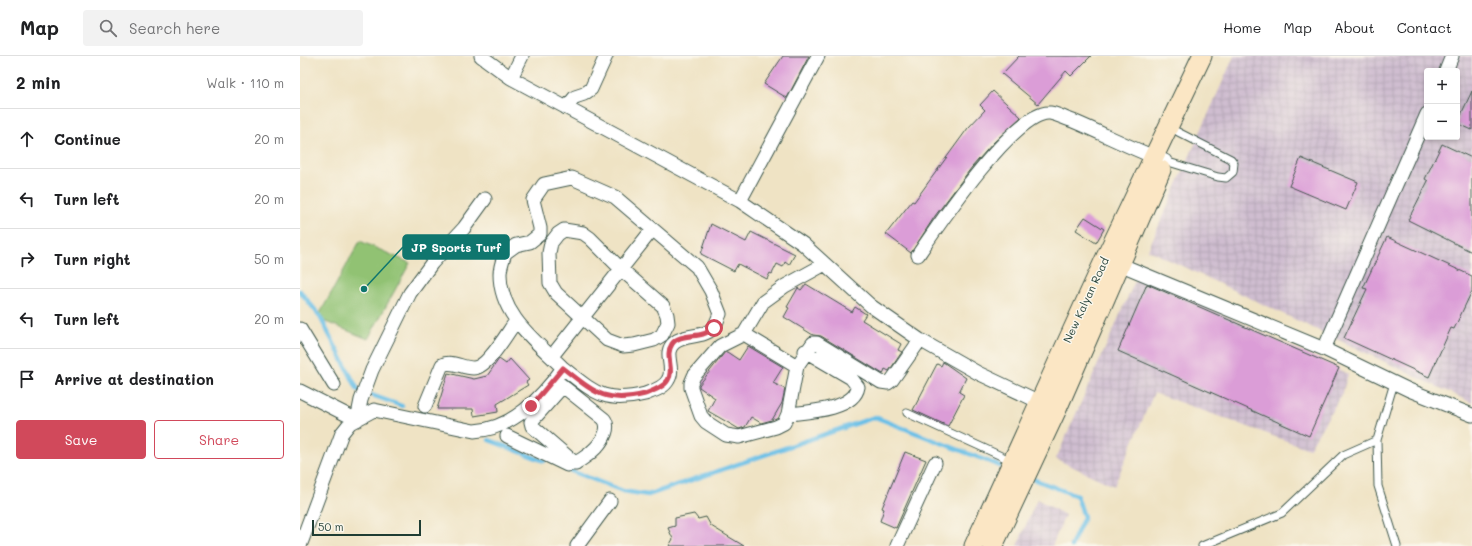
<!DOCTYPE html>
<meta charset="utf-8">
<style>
body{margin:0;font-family:Mali,sans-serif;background:#f2f2f2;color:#202124}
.controls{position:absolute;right:12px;top:12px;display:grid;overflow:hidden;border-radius:4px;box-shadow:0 2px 6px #0003}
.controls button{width:36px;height:36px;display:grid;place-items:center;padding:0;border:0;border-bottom:1px solid #e0e0e0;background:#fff;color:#202124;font:20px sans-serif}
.scale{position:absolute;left:12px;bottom:10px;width:109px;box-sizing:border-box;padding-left:4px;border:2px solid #1f3d34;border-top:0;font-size:11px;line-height:14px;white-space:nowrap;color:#1f3d34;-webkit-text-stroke:3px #fbf7ec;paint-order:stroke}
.stop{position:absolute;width:12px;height:12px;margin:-9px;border:3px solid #d1495b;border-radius:50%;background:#fff}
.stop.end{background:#d1495b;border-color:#fff;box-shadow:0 1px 4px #0008}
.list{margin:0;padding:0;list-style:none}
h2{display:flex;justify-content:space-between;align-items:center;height:52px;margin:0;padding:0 16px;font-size:17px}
h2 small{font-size:13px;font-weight:400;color:#757577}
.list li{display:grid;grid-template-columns:26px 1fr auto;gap:12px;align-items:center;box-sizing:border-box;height:60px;padding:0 16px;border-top:1px solid #e0e0e0}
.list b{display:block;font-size:15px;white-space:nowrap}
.list em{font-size:13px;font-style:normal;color:#757577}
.actions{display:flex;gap:8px;padding:12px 16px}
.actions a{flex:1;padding:9px 0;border:1px solid #d1495b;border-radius:4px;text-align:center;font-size:14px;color:#d1495b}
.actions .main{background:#d1495b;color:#fff}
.icon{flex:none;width:22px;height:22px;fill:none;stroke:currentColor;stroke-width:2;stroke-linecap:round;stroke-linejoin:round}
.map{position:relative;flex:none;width:1172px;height:490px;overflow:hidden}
header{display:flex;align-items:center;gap:24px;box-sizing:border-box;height:56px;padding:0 20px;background:#fff;border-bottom:1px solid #e0e0e0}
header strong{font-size:19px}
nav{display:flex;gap:22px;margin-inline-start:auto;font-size:14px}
.search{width:280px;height:36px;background:#f2f2f2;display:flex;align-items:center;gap:10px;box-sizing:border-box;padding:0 14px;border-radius:4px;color:#757577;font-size:15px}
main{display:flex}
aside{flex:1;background:#fff}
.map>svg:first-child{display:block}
.industrial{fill:url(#industrial-grid);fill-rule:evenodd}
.park{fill:#91c273;stroke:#588054}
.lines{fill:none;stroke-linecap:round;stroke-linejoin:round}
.stream{stroke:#6ac0e7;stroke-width:4.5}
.building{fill:#db9dd7}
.lane-casing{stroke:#3e564a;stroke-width:9}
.street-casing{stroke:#3e564a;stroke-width:15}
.secondary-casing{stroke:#3e564a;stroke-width:21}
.lane{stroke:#fff;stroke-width:7}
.street{stroke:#fff;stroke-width:13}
.secondary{stroke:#fbe6c4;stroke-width:19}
.route{stroke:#d1495b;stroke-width:5}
.labels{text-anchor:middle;stroke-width:3;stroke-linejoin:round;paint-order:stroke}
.street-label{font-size:11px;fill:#1f3d34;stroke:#fbf7ec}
.leader{fill:none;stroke:#0f766e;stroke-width:1.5}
.callout-dot{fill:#0f766e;stroke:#fbf7ec;stroke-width:1.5}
.callout{fill:#0f766e;stroke:#0f766e;stroke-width:1.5}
.callout-label{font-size:12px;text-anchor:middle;font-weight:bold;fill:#fff}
</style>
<header>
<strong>Map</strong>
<div class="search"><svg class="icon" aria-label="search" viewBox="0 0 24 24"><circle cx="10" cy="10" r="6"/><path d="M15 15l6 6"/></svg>Search here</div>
<nav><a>Home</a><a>Map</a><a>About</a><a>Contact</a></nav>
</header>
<main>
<aside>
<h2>2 min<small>Walk · 110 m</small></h2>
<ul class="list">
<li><svg class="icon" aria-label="ahead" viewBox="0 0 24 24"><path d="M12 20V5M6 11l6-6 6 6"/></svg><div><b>Continue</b></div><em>20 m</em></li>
<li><svg class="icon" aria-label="left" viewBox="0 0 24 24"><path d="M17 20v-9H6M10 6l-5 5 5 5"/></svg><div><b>Turn left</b></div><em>20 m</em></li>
<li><svg class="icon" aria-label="right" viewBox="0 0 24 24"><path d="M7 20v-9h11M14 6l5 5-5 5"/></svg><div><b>Turn right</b></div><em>50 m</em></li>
<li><svg class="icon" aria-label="left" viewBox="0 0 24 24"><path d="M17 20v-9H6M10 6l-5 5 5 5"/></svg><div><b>Turn left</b></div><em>20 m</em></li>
<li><svg class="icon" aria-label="arrive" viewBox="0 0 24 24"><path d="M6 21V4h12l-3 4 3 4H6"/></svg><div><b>Arrive at destination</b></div></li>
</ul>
<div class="actions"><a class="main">Save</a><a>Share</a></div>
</aside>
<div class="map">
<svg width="1172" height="490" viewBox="0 0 1172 490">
<defs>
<pattern id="industrial-grid" width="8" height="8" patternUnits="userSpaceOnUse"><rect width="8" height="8" fill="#cfbdd0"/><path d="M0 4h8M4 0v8" fill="none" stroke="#b1a3b3"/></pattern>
</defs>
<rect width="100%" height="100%" fill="#fbf7ec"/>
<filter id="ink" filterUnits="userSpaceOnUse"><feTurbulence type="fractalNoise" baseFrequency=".025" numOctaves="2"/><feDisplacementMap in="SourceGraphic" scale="8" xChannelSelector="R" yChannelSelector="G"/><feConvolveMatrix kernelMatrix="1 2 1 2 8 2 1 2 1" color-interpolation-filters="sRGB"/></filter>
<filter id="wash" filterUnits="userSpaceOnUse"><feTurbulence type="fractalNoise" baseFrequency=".012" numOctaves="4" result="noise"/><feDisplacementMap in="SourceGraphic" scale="16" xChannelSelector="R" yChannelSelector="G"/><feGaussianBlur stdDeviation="0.9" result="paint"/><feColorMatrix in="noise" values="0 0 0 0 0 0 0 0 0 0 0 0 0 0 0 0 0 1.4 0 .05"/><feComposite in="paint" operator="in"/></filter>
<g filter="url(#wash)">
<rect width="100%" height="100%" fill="#efe3c4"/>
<!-- industrial -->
<path class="industrial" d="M 934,0 L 1172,0 L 1172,347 L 848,194 ZM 1127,15 L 1157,15 L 1157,81 L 1127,81 Z
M 838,218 L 1048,318 L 1043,336 L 1009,393 L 854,337 L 814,430 L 756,403 Z
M 737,443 L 765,459 L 752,490 L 717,490 Z"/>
<!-- park -->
<path class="park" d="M 60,185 L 110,207 L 68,283 L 21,264 L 23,261 L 19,259 Z"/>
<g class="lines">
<!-- stream -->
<path class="stream" d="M 0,235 L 19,259 L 58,334 L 102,350
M 189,384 L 244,405
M 266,413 L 323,435 L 348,439 L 575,361 L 700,410
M 733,423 L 777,440 L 784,461 L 771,490"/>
</g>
<g id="blocks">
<!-- building -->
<path class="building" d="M 483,0 L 509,0 L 487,42 L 464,28 Z
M 719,0 L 791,0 L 771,20 L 766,15 L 738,48 L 702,18 Z
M 693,35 L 721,61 L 693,87 L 672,111 L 635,160 L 611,197 L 586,178 L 612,145 L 614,146 L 668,72 L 685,54 L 680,49 Z
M 1172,35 L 1172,74 L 1157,67 Z
M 1142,88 L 1172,102 L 1172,196 L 1108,164 L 1128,125 L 1125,123 Z
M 1001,102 L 1058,126 L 1046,154 L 989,130 Z
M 785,161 L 804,173 L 796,187 L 776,174 Z
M 411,168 L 446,186 L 451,176 L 495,198 L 489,209 L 485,206 L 483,211 L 477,208 L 472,218 L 470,217 L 467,223 L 438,208 L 434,215 L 401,198 Z
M 1087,181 L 1172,220 L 1172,235 L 1154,273 L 1151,272 L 1129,321 L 1044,282 L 1067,233 L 1063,232 Z
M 506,228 L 552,256 L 555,251 L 566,258 L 562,264 L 601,288 L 598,294 L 602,296 L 589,315 L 585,313 L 583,318 L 521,280 L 513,279 L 484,261 L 489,252 L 487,251 L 498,232 L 501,234 Z
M 847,228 L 1039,312 L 1009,380 L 818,295 Z
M 448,290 L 483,311 L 473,327 L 485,333 L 482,347 L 472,364 L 461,367 L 451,361 L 445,371 L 439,373 L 408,355 L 415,342 L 399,331 L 399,329 L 425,296 L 427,296 L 439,304 Z
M 199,303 L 206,308 L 210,303 L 229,324 L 226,326 L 228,329 L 197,348 L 198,356 L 174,360 L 173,353 L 137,353 L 148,317 L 174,323 L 187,320 Z
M 643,306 L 666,322 L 659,336 L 664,339 L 648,370 L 613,354 L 637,308 L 641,310 Z
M 605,396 L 626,404 L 596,472 L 580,465 L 584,453 L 582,452 Z
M 394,458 L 398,463 L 406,461 L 411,470 L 444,490 L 369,490 L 373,483 L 368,472 L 375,470 L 375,462 Z"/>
</g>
</g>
<g filter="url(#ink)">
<use href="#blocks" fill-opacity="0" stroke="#3e564a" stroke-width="1"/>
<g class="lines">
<defs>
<path id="lane" d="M 865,105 L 918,121 L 926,122 L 933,116 L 934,107 L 931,103 L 878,76
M 1094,327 L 1077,384 L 1078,430 L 1097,490
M 607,357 L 712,405
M 902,490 L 982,457 L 1043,399 L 1077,384"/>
<path id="street" d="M 181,0 L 211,22 L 222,0
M 1146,15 L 1152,0
M 211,22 L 440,145 L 503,188 L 571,250 L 620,284 L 678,317 L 746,349
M 266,52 L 275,41 L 284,38 L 291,33 L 306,0
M 440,145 L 518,0
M 264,174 L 283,177 L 290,182 L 321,213 L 363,250 L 367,259 L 368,267 L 362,279 L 354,284 L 334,289 L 323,290 L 307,284 L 256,237 L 250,227 L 249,197 L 251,187 L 258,178 Z
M 618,199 C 637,171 716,53 750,57 C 757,58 766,63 773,65 C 804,78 834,94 865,105
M 812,205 L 1024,293 L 1127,58
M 525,208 L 485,230 L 463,246 L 444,278 L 420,290 L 394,320 L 391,327 L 391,332 L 401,360 L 406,366 L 426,379 L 439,381 L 476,371 L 484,367 L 488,358 L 497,310 L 513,287 L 517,287 L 581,326 L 588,327 L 592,324 L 620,284
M 0,273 L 34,329
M 444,278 L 497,310
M 1024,293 L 1109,334 L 1172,359
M 252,300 L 352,174
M 263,330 L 231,366 L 232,370 L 276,408
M 0,335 L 57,364 L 61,344 L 72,314 L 110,237 L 132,207 L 164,172 L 185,143
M 125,350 L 142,309 C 152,304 162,312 173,312 C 188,312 207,277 216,265
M 488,358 C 507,356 554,354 558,331 L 551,322 L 505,295
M 207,380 L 267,409 C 283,408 316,379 304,363 L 255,324
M 0,490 L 42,377 L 50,367 L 74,354 L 174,375 C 213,373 242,341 263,312 C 236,285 200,260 200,218 C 200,211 203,203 205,197 L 216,189 L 230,186 L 240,178 L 240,172 L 233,144 L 244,128 L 272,122 L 315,141 L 397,211 L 411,235 L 420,258 C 418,262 416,269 413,272 C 403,283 385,277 374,287 C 362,297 376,312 368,324 C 364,332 353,335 345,338 C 304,348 294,336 263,312
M 277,490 L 310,445
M 597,490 L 635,407"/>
<path id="secondary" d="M 674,490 L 805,203 L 902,0
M 693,490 L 757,353 L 861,114"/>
</defs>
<!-- lane casing -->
<use href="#lane" class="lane-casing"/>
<!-- street casing -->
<use href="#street" class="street-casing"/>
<!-- secondary casing -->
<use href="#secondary" class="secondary-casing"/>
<!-- lane -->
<use href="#lane" class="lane"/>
<!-- street -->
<use href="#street" class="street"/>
<!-- secondary -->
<use href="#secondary" class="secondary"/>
</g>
</g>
<g class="lines" filter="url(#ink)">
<!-- route -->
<path class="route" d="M 231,350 L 263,312 C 294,336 305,348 345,338 C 353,335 364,331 368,324 C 375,313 364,300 372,288 C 378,279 393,281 403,278 C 407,277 410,274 414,272"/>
</g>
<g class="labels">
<!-- street labels -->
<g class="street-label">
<text transform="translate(786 244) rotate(-65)" y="4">New Kalyan Road</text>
</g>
</g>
<!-- callouts -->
<path class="leader" d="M64 233L103 191"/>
<circle class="callout-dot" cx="64" cy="233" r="4"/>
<rect class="callout" x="103" y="179" width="106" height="24" rx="4"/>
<g class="callout-label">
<text x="156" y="196">JP Sports Turf</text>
</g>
</svg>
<div class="controls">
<button>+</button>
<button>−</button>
</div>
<div class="scale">50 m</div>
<div class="stop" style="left:414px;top:272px"></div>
<div class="stop end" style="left:231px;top:350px"></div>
</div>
</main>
